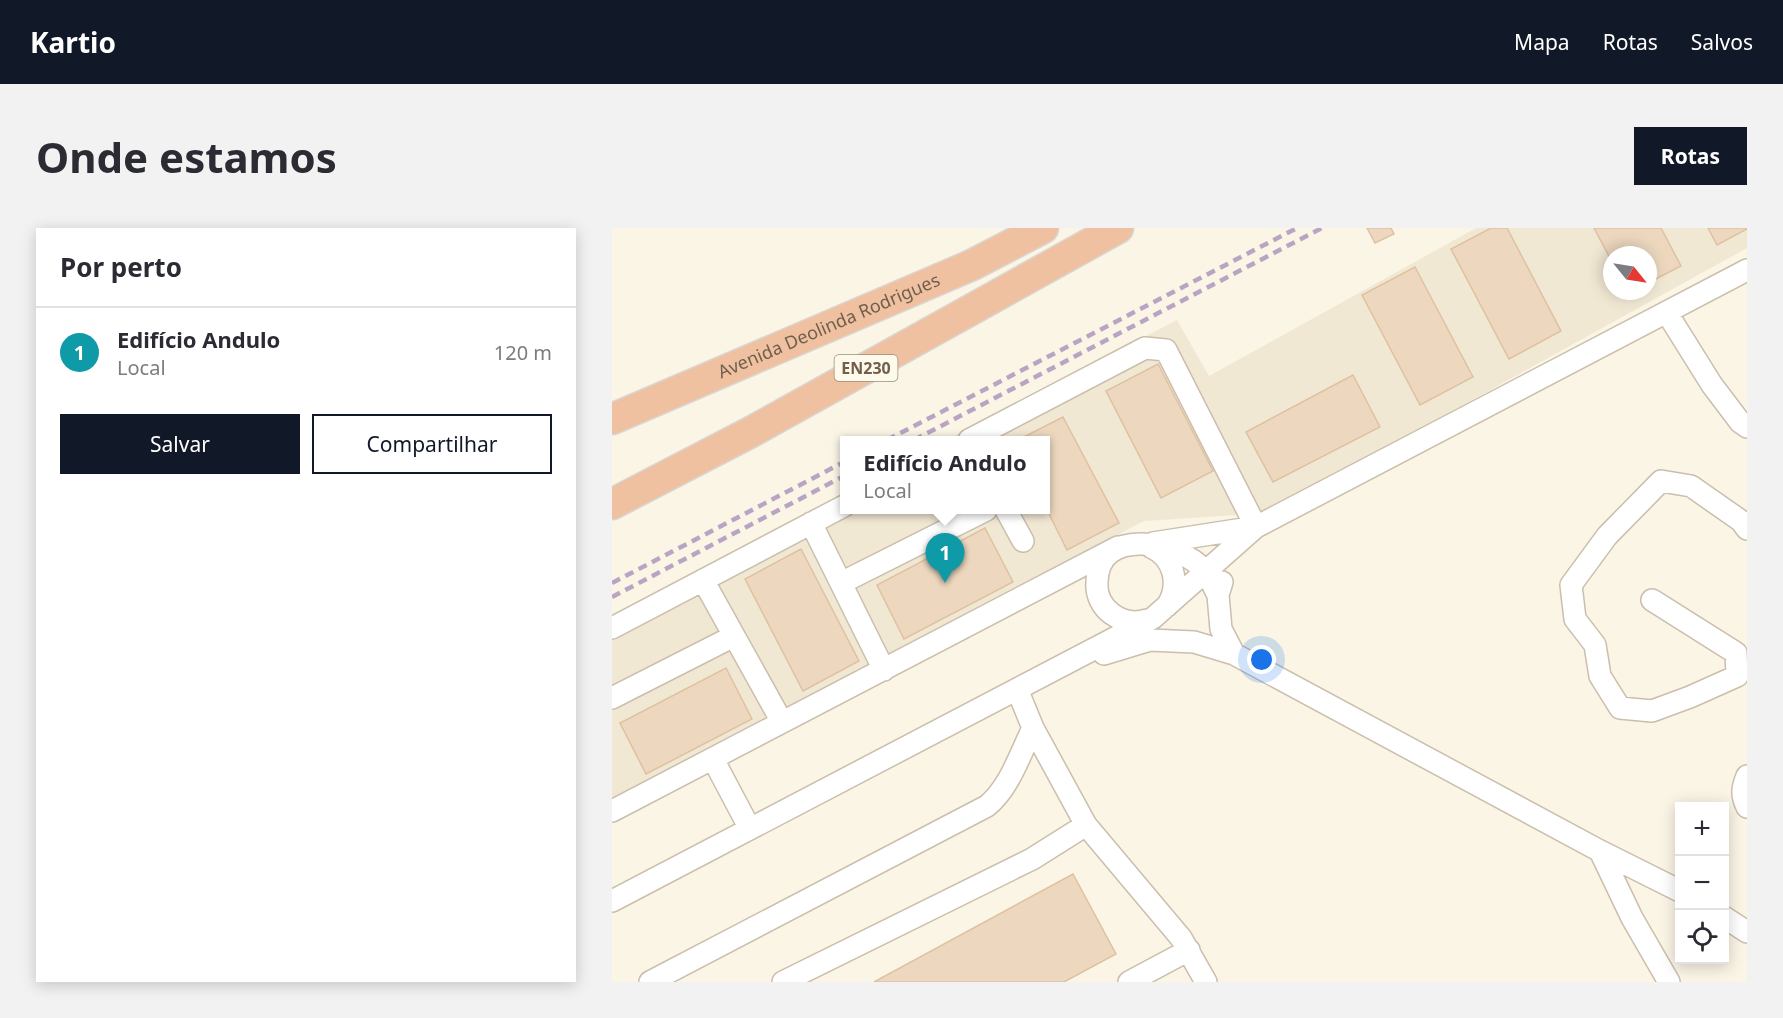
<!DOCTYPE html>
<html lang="pt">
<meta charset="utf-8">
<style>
body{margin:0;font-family:"Noto Sans",sans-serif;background:#f2f2f3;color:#2b2b33}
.controls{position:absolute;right:18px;bottom:18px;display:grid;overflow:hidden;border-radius:0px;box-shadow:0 3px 15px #0003}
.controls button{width:54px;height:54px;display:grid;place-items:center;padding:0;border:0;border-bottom:2px solid #e1e1e2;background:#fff;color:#2b2b33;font:30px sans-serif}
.compass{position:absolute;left:991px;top:18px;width:54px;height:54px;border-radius:50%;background:#fff;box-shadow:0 3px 15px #0003;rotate:120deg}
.you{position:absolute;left:650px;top:432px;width:21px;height:21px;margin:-15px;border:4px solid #fff;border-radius:50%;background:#1a73e8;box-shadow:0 0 0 9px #1a73e833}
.badge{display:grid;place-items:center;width:39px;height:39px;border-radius:50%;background:#111827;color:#fff;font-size:20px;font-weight:700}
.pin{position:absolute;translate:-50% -50px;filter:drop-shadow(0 2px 3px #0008)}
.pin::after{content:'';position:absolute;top:32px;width:21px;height:18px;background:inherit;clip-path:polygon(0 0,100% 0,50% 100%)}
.popup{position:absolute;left:228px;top:208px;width:210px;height:78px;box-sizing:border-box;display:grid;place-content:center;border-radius:0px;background:#fff;filter:drop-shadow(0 2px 4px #0005);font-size:20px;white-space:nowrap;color:#7c7c81}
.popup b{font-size:22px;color:#2b2b33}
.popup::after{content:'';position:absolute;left:50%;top:100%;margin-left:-12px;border:12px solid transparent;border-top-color:#fff}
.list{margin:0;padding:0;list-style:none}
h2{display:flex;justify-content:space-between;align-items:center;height:78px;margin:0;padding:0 24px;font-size:26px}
h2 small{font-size:20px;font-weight:400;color:#7c7c81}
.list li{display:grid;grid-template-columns:39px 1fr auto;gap:18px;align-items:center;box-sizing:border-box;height:90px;padding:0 24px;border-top:2px solid #e1e1e2}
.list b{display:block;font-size:22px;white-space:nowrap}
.list p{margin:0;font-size:20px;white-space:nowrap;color:#7c7c81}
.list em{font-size:20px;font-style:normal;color:#7c7c81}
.actions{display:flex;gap:12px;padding:18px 24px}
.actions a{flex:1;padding:14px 0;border:2px solid #111827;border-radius:0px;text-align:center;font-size:21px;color:#111827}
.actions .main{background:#111827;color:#fff}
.icon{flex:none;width:33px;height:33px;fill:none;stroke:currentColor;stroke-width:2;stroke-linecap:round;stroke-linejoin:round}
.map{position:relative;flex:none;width:1135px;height:754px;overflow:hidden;border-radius:0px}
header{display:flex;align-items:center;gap:36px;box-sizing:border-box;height:84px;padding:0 30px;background:#111827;color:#fff}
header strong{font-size:28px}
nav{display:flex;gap:33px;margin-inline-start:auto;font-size:21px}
.intro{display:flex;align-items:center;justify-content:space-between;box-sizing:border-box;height:144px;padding:0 36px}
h1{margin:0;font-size:42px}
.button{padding:15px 27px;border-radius:0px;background:#111827;color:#fff;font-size:21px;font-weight:700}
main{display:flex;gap:36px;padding:0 36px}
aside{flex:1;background:#fff;border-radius:0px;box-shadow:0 3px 15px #0003}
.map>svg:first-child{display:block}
.residential{fill:#f1e8d4;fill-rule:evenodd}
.building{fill:#edd8bf;stroke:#dec1a1;stroke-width:1.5}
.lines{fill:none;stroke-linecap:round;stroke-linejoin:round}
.minor-casing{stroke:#cbbeac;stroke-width:24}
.highway-casing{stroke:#dad5d0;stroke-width:33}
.minor{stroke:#fff;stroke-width:21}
.highway{stroke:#efc1a1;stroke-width:30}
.rail{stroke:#b9a5c3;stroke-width:4.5;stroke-dasharray:9 6;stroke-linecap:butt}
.labels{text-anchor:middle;stroke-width:4.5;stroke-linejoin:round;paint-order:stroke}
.shield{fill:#fdf9eb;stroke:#9b8d7c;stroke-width:1.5}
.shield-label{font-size:16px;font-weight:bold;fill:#715f4c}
.street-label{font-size:18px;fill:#715f4c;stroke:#fdf9eb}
</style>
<header>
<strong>Kartio</strong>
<nav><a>Mapa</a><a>Rotas</a><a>Salvos</a></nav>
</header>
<div class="intro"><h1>Onde estamos</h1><a class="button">Rotas</a></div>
<main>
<aside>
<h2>Por perto<small></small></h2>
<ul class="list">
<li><span class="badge" style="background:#0f9aa8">1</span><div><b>Edifício Andulo</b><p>Local</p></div><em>120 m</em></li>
</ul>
<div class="actions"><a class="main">Salvar</a><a>Compartilhar</a></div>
</aside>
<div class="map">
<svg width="1135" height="754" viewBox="0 0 1135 754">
<rect width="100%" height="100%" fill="#faf5e5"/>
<!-- residential -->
<path class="residential" d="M 864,0 L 1135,0 L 1135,20 L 656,285 L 532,293 L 0,572 L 0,389 L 232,266 L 232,282 L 434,282 L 434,212 L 335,212 L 565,92 L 597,148 ZM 1000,27 L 1036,27 L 1036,63 L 1000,63 Z"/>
<!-- building -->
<path class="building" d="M 755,0 L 779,0 L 782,6 L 763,15 Z
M 879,0 L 895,0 L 949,103 L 897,131 L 839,21 Z
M 982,0 L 1049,0 L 1069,38 L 1036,55 L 1036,27 L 1000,27 L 1000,34 Z
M 1096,0 L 1135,0 L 1135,1 L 1105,17 Z
M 803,39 L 861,149 L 808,177 L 750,67 Z
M 546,136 L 601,243 L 549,270 L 494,163 Z
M 741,147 L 768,199 L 661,254 L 634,204 Z
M 451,189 L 507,295 L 455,322 L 434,280 L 434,212 L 406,212 Z
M 373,300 L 401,354 L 292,411 L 265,357 Z
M 189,321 L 247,433 L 191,463 L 133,351 Z
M 114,440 L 140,491 L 34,546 L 8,495 Z
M 461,646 L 504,726 L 452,754 L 262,754 Z"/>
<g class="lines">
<defs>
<path id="minor" d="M 1055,85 L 1100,157 L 1128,194 L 1135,199
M 357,212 L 533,120 L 554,122 L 644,299
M 394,282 L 411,313
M 199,295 L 272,442
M 541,315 L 644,299
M 539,319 C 562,329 569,357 555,378
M 91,352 L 170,494
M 610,354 L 606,367 L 609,401 L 622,426
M 229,355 L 374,282
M 1040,372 L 1124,425 L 1125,448 L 1078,469 L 1040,483 L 1008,480 L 988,448 L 983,417 L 963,391 L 959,357 L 995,308 L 1049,253 L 1079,258 L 1129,293 L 1135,301
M 535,392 C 523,396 511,394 500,386 C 490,379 484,367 485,355 C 485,297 568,313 593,343 C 598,350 602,360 606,367
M 0,400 L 232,278
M 492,426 L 538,412 L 582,414 L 622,426 L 988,623 L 1068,663
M 405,461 L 421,500 L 474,597 L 569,710 L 594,754
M 0,470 L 122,408
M 101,531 L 138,601
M 1135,548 C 1130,560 1129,567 1135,579
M 0,583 L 506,319
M 988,623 L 1020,690 L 1057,754
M 0,673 L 541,390 L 644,299 L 1135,42
M 1112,689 L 1135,704
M 38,754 L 375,578 C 398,559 408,526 421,500
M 171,754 L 420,631 L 474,597
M 517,754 L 577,722"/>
<g id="highway">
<path id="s1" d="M 0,191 L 360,37 L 431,0"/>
<path d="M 0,276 L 139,204 L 506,0"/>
</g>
</defs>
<!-- minor casing -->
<use href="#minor" class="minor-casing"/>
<!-- highway casing -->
<use href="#highway" class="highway-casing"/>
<!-- minor -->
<use href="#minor" class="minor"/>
<!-- highway -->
<use href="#highway" class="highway"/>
<!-- rail -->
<path class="rail" d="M 275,212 L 685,0
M 302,212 L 710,0
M 0,355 L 232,234
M 0,369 L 232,248"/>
</g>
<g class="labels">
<!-- shield labels -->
<rect class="shield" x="222.5" y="127" width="63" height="26" rx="4.5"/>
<g class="shield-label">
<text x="254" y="146">EN230</text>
</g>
<!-- street labels -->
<g class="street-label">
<text dy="6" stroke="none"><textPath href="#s1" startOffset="236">Avenida Deolinda Rodrigues</textPath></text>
</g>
</g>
</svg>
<div class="controls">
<button>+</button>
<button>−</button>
<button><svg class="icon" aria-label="locate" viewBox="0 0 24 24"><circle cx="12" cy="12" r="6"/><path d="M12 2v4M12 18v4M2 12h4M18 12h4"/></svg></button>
</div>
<svg class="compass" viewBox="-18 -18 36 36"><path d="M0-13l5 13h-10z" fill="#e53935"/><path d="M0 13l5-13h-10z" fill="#7c7c81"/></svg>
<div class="you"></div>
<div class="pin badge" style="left:333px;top:355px;background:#0f9aa8">1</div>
<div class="popup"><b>Edifício Andulo</b>Local</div>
</div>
</main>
